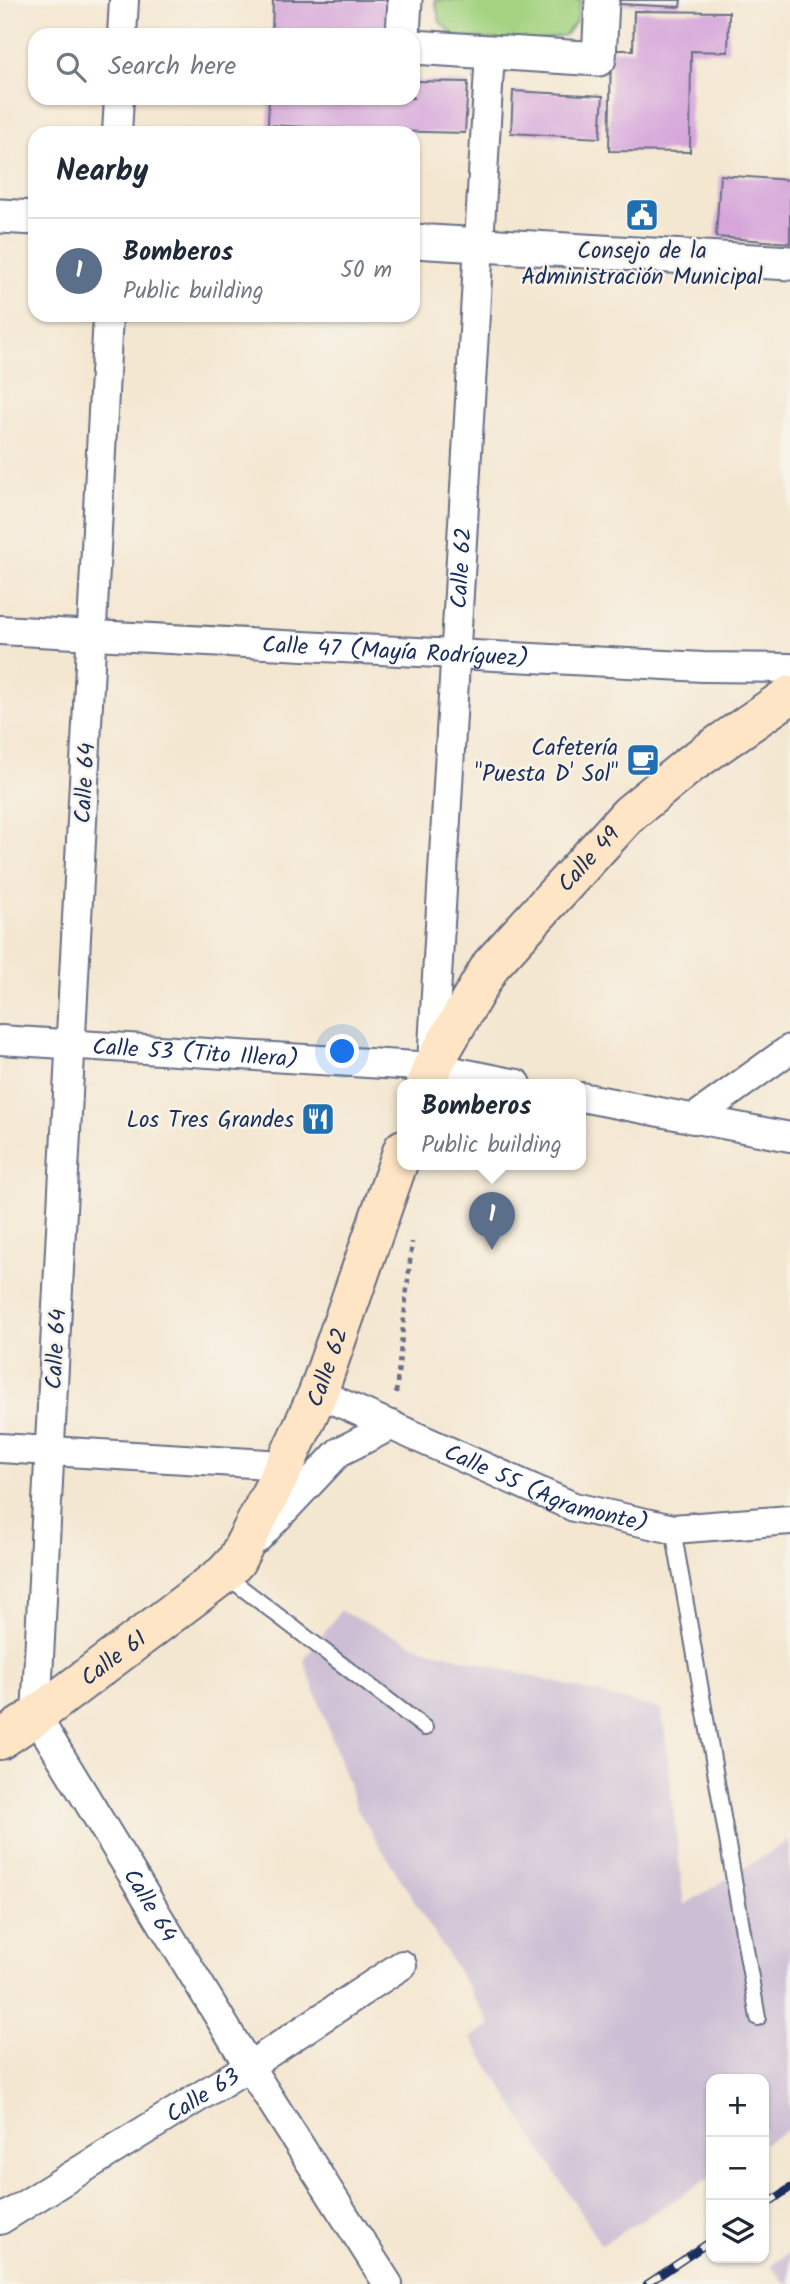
<!DOCTYPE html>
<meta charset="utf-8">
<style>
body{margin:0;font-family:Kalam,sans-serif;background:#f2f2f3;color:#1f2937}
.controls{position:absolute;right:21px;bottom:21px;display:grid;overflow:hidden;border-radius:14px;box-shadow:0 2px 5px #0004}
.controls button{width:63px;height:63px;display:grid;place-items:center;padding:0;border:0;border-bottom:2px solid #e0e1e3;background:#fff;color:#1f2937;font:35px sans-serif}
.you{position:absolute;left:343px;top:1052px;width:24px;height:24px;margin:-18px;border:5px solid #fff;border-radius:50%;background:#1a73e8;box-shadow:0 0 0 10px #1a73e833}
.badge{display:grid;place-items:center;width:46px;height:46px;border-radius:50%;background:#1f6fb2;color:#fff;font-size:23px;font-weight:700}
.pin{position:absolute;translate:-50% -58px;filter:drop-shadow(0 2px 4px #0008)}
.pin::after{content:'';position:absolute;top:37px;width:24px;height:21px;background:inherit;clip-path:polygon(0 0,100% 0,50% 100%)}
.popup{position:absolute;left:397px;top:1079px;width:189px;height:91px;box-sizing:border-box;display:grid;place-content:center;border-radius:14px;background:#fff;filter:drop-shadow(0 2px 5px #0005);font-size:23px;white-space:nowrap;color:#747a83}
.popup b{font-size:26px;color:#1f2937}
.popup::after{content:'';position:absolute;left:50%;top:100%;margin-left:-14px;border:14px solid transparent;border-top-color:#fff}
.list{margin:0;padding:0;list-style:none}
h2{display:flex;justify-content:space-between;align-items:center;height:91px;margin:0;padding:0 28px;font-size:30px}
h2 small{font-size:23px;font-weight:400;color:#747a83}
.list li{display:grid;grid-template-columns:46px 1fr auto;gap:21px;align-items:center;box-sizing:border-box;height:105px;padding:0 28px;border-top:2px solid #e0e1e3}
.list b{display:block;font-size:26px;white-space:nowrap}
.list p{margin:0;font-size:23px;white-space:nowrap;color:#747a83}
.list em{font-size:23px;font-style:normal;color:#747a83}
.icon{flex:none;width:38px;height:38px;fill:none;stroke:currentColor;stroke-width:2;stroke-linecap:round;stroke-linejoin:round}
.map{position:relative;flex:none;width:790px;height:2284px;overflow:hidden}
.search{position:absolute;background:#fff;box-shadow:0 2px 5px #0004;left:28px;top:28px;width:392px;height:77px;display:flex;align-items:center;gap:18px;box-sizing:border-box;padding:0 24px;border-radius:21px;color:#747a83;font-size:26px}
.panel{position:absolute;background:#fff;box-shadow:0 2px 5px #0004;left:28px;top:126px;width:392px;height:196px;border-radius:21px}
.map>svg:first-child{display:block}
.industrial{fill:#ccbed4}
.green{fill:#a4d381;stroke:#608170;stroke-width:2}
.building{fill:#d6a6da}
.lines{fill:none;stroke-linecap:round;stroke-linejoin:round}
.service-casing{stroke:#676f86;stroke-width:18}
.minor-casing{stroke:#676f86;stroke-width:32}
.tertiary-casing{stroke:#676f86;stroke-width:37}
.secondary-casing{stroke:#676f86;stroke-width:42}
.path{stroke:#676f86;stroke-width:4.5;stroke-dasharray:5 5;stroke-linecap:butt}
.service{stroke:#fff;stroke-width:14}
.minor{stroke:#fff;stroke-width:28}
.tertiary{stroke:#fff;stroke-width:33}
.secondary{stroke:#fde5c5;stroke-width:38}
.rail-casing{stroke:#1b2f5e;stroke-width:8}
.rail{stroke:#f7f3e8;stroke-width:5;stroke-dasharray:16;stroke-linecap:butt}
.labels{text-anchor:middle;stroke-width:5;stroke-linejoin:round;paint-order:stroke}
.poi-label{font-size:23px;fill:#1b2f5e;stroke:#f7f3e8;text-anchor:end}
.street-label{font-size:23px;fill:#1b2f5e;stroke:#f7f3e8}
</style>
<div class="map">
<svg width="790" height="2284" viewBox="0 0 790 2284">
<rect width="100%" height="100%" fill="#f7f3e8"/>
<filter id="ink" filterUnits="userSpaceOnUse"><feTurbulence type="fractalNoise" baseFrequency=".0143" numOctaves="2"/><feDisplacementMap in="SourceGraphic" scale="14" xChannelSelector="R" yChannelSelector="G"/><feConvolveMatrix kernelMatrix="1 2 1 2 8 2 1 2 1" color-interpolation-filters="sRGB"/></filter>
<filter id="wash" filterUnits="userSpaceOnUse"><feTurbulence type="fractalNoise" baseFrequency=".00686" numOctaves="4" result="noise"/><feDisplacementMap in="SourceGraphic" scale="28" xChannelSelector="R" yChannelSelector="G"/><feGaussianBlur stdDeviation="1.57" result="paint"/><feColorMatrix in="noise" values="0 0 0 0 0 0 0 0 0 0 0 0 0 0 0 0 0 1.4 0 .05"/><feComposite in="paint" operator="in"/></filter>
<g filter="url(#wash)">
<rect width="100%" height="100%" fill="#f4e7d1"/>
<!-- industrial -->
<path class="industrial" d="M 340,1611 L 422,1648 L 662,1710 L 684,1905 L 790,1840 L 790,2128 L 764,2144 L 764,2079 L 711,2079 L 711,2177 L 601,2245 L 471,2038 L 491,2025 L 357,1809 L 304,1660 Z
M 790,2252 L 790,2284 L 786,2284 L 770,2265 Z"/>
<!-- green -->
<path class="green" d="M 435,0 L 581,0 L 576,22 L 565,35 L 530,42 L 457,37 L 440,22 Z"/>
<g id="blocks">
<!-- building -->
<path class="building" d="M 273,0 L 392,0 L 390,35 L 272,35 Z
M 620,0 L 681,0 L 680,7 L 619,4 Z
M 634,11 L 729,12 L 728,52 L 691,51 L 690,152 L 609,151 L 611,50 L 633,50 Z
M 413,81 L 468,82 L 465,133 L 385,131 L 268,125 L 269,98 L 413,98 Z
M 513,91 L 603,96 L 600,138 L 511,133 Z
M 720,175 L 790,180 L 790,243 L 716,237 Z"/>
</g>
</g>
<g filter="url(#ink)">
<use href="#blocks" fill-opacity="0" stroke="#676f86" stroke-width="2"/>
<g class="lines">
<defs>
<path id="service" d="M 673,1529 L 758,2018
M 225,1575 L 425,1728"/>
<g id="minor">
<path d="M 122,35 L 124,0"/>
<path d="M 117,133 L 119,98"/>
<path id="s1" d="M 108,315 L 36,1716 L 249,2066 L 388,2284"/>
<path id="s2" d="M 0,630 L 703,667 L 790,668"/>
<path id="s3" d="M 0,1040 L 432,1067 L 517,1084"/>
<path id="s4" d="M 432,1064 L 490,52"/>
<path d="M 581,1097 L 790,1137"/>
<path d="M 693,1119 L 790,1049"/>
<path id="s5" d="M 318,1393 L 574,1507 L 673,1529 L 790,1520"/>
<path d="M 0,1448 L 285,1465"/>
<path d="M 257,1539 L 339,1452 L 392,1425"/>
<path id="s6" d="M 0,2220 L 249,2066 L 402,1965"/>
</g>
<path id="tertiary" d="M 403,35 L 405,0
M 413,47 L 599,59 L 602,0
M 0,216 L 35,218
M 413,241 L 790,263"/>
<g id="secondary">
<path id="s7" d="M 426,1084 L 432,1067 L 491,965 L 629,814 L 689,765 L 790,695"/>
<path id="s8" d="M 0,1740 L 36,1716 L 224,1574 L 236,1561 L 285,1465 L 318,1393 L 403,1149"/>
</g>
</defs>
<!-- service casing -->
<use href="#service" class="service-casing"/>
<!-- minor casing -->
<use href="#minor" class="minor-casing"/>
<!-- tertiary casing -->
<use href="#tertiary" class="tertiary-casing"/>
<!-- secondary casing -->
<use href="#secondary" class="secondary-casing"/>
<!-- path -->
<path class="path" d="M 396,1393 L 412,1242"/>
<!-- service -->
<use href="#service" class="service"/>
<!-- minor -->
<use href="#minor" class="minor"/>
<!-- tertiary -->
<use href="#tertiary" class="tertiary"/>
<!-- secondary -->
<use href="#secondary" class="secondary"/>
<defs>
<path id="rail" d="M 764,2206 L 790,2188
M 647,2284 L 711,2241"/>
</defs>
<!-- rail casing -->
<use href="#rail" class="rail-casing"/>
<!-- rail -->
<use href="#rail" class="rail"/>
</g>
</g>
<!-- icons -->
<defs>
<symbol id="civic-square" viewBox="-11 -11 22 22"><rect x="-9" y="-9" width="18" height="18" rx="4" fill="#1f6fb2" stroke="#f7f3e8"/><path d="M-.6-6.5H3V-4.5H.6V-3L4-1V1h2V6H-6V1h2V-1L-.6-3ZM-1.2 2.5V6h2.4V2.5Z" fill="#fff"/></symbol>
<symbol id="cafe-square" viewBox="-11 -11 22 22"><rect x="-9" y="-9" width="18" height="18" rx="4" fill="#1f6fb2" stroke="#f7f3e8"/><path d="M-5.5-4.5H6V0H3Q3 3.5 0 3.5H-2.5Q-5.5 3.5-5.5 0ZM3-3.2v2h1.7v-2ZM-6 4.5H4V6H-6Z" fill="#fff"/></symbol>
<symbol id="restaurant-square" viewBox="-11 -11 22 22"><rect x="-9" y="-9" width="18" height="18" rx="4" fill="#1f6fb2" stroke="#f7f3e8"/><path d="M-5-6h1v4h1v-4h1v4h1v-4h1v5L-1.5 .5V6h-2V.5L-5-1ZM5-6V6H3V1.5H1.5Q1.5-4 5-6Z" fill="#fff"/></symbol>
</defs>
<g fill-rule="evenodd">
<use href="#civic-square" x="623" y="196" width="38" height="38"/>
<use href="#cafe-square" x="624" y="741" width="38" height="38"/>
<use href="#restaurant-square" x="299" y="1100" width="38" height="38"/>
</g>
<g class="labels">
<!-- poi labels -->
<g class="poi-label">
<text x="642" y="258" text-anchor="middle">Consejo de la<tspan x="642" dy="26">Administración Municipal</tspan></text>
<text x="618" y="755">Cafetería<tspan x="618" dy="26">"Puesta D' Sol"</tspan></text>
<text x="294" y="1127">Los Tres Grandes</text>
</g>
<!-- street labels -->
<g class="street-label">
<text dy="8" stroke="none"><textPath href="#s4" startOffset="497">Calle 62</textPath></text>
<text dy="8" stroke="none"><textPath href="#s2" startOffset="396">Calle 47 (Mayía Rodríguez)</textPath></text>
<text transform="translate(84 783) rotate(-87)" y="8">Calle 64</text>
<text dy="8" stroke="none"><textPath href="#s7" startOffset="280">Calle 49</textPath></text>
<text dy="8" stroke="none"><textPath href="#s3" startOffset="196">Calle 53 (Tito Illera)</textPath></text>
<text transform="translate(55 1349) rotate(-87)" y="8">Calle 64</text>
<text dy="8" stroke="none"><textPath href="#s8" startOffset="511">Calle 62</textPath></text>
<text dy="8" stroke="none"><textPath href="#s5" startOffset="248">Calle 55 (Agramonte)</textPath></text>
<text dy="8" stroke="none"><textPath href="#s8" startOffset="140">Calle 61</textPath></text>
<text dy="8" stroke="none"><textPath href="#s1" startOffset="1624">Calle 64</textPath></text>
<text dy="8" stroke="none"><textPath href="#s6" startOffset="238">Calle 63</textPath></text>
</g>
</g>
</svg>
<div class="controls">
<button>+</button>
<button>−</button>
<button><svg class="icon" aria-label="layers" viewBox="0 0 24 24"><path d="M12 4l9 5-9 5-9-5zM3 14l9 5 9-5"/></svg></button>
</div>
<div class="you"></div>
<div class="pin badge" style="left:492px;top:1250px;background:#5c6f8a">1</div>
<div class="popup"><b>Bomberos</b>Public building</div>
<div class="search"><svg class="icon" aria-label="search" viewBox="0 0 24 24"><circle cx="10" cy="10" r="6"/><path d="M15 15l6 6"/></svg>Search here</div>
<section class="panel">
<h2>Nearby<small></small></h2>
<ul class="list">
<li><span class="badge" style="background:#5c6f8a">1</span><div><b>Bomberos</b><p>Public building</p></div><em>50 m</em></li>
</ul>
</section>
</div>
